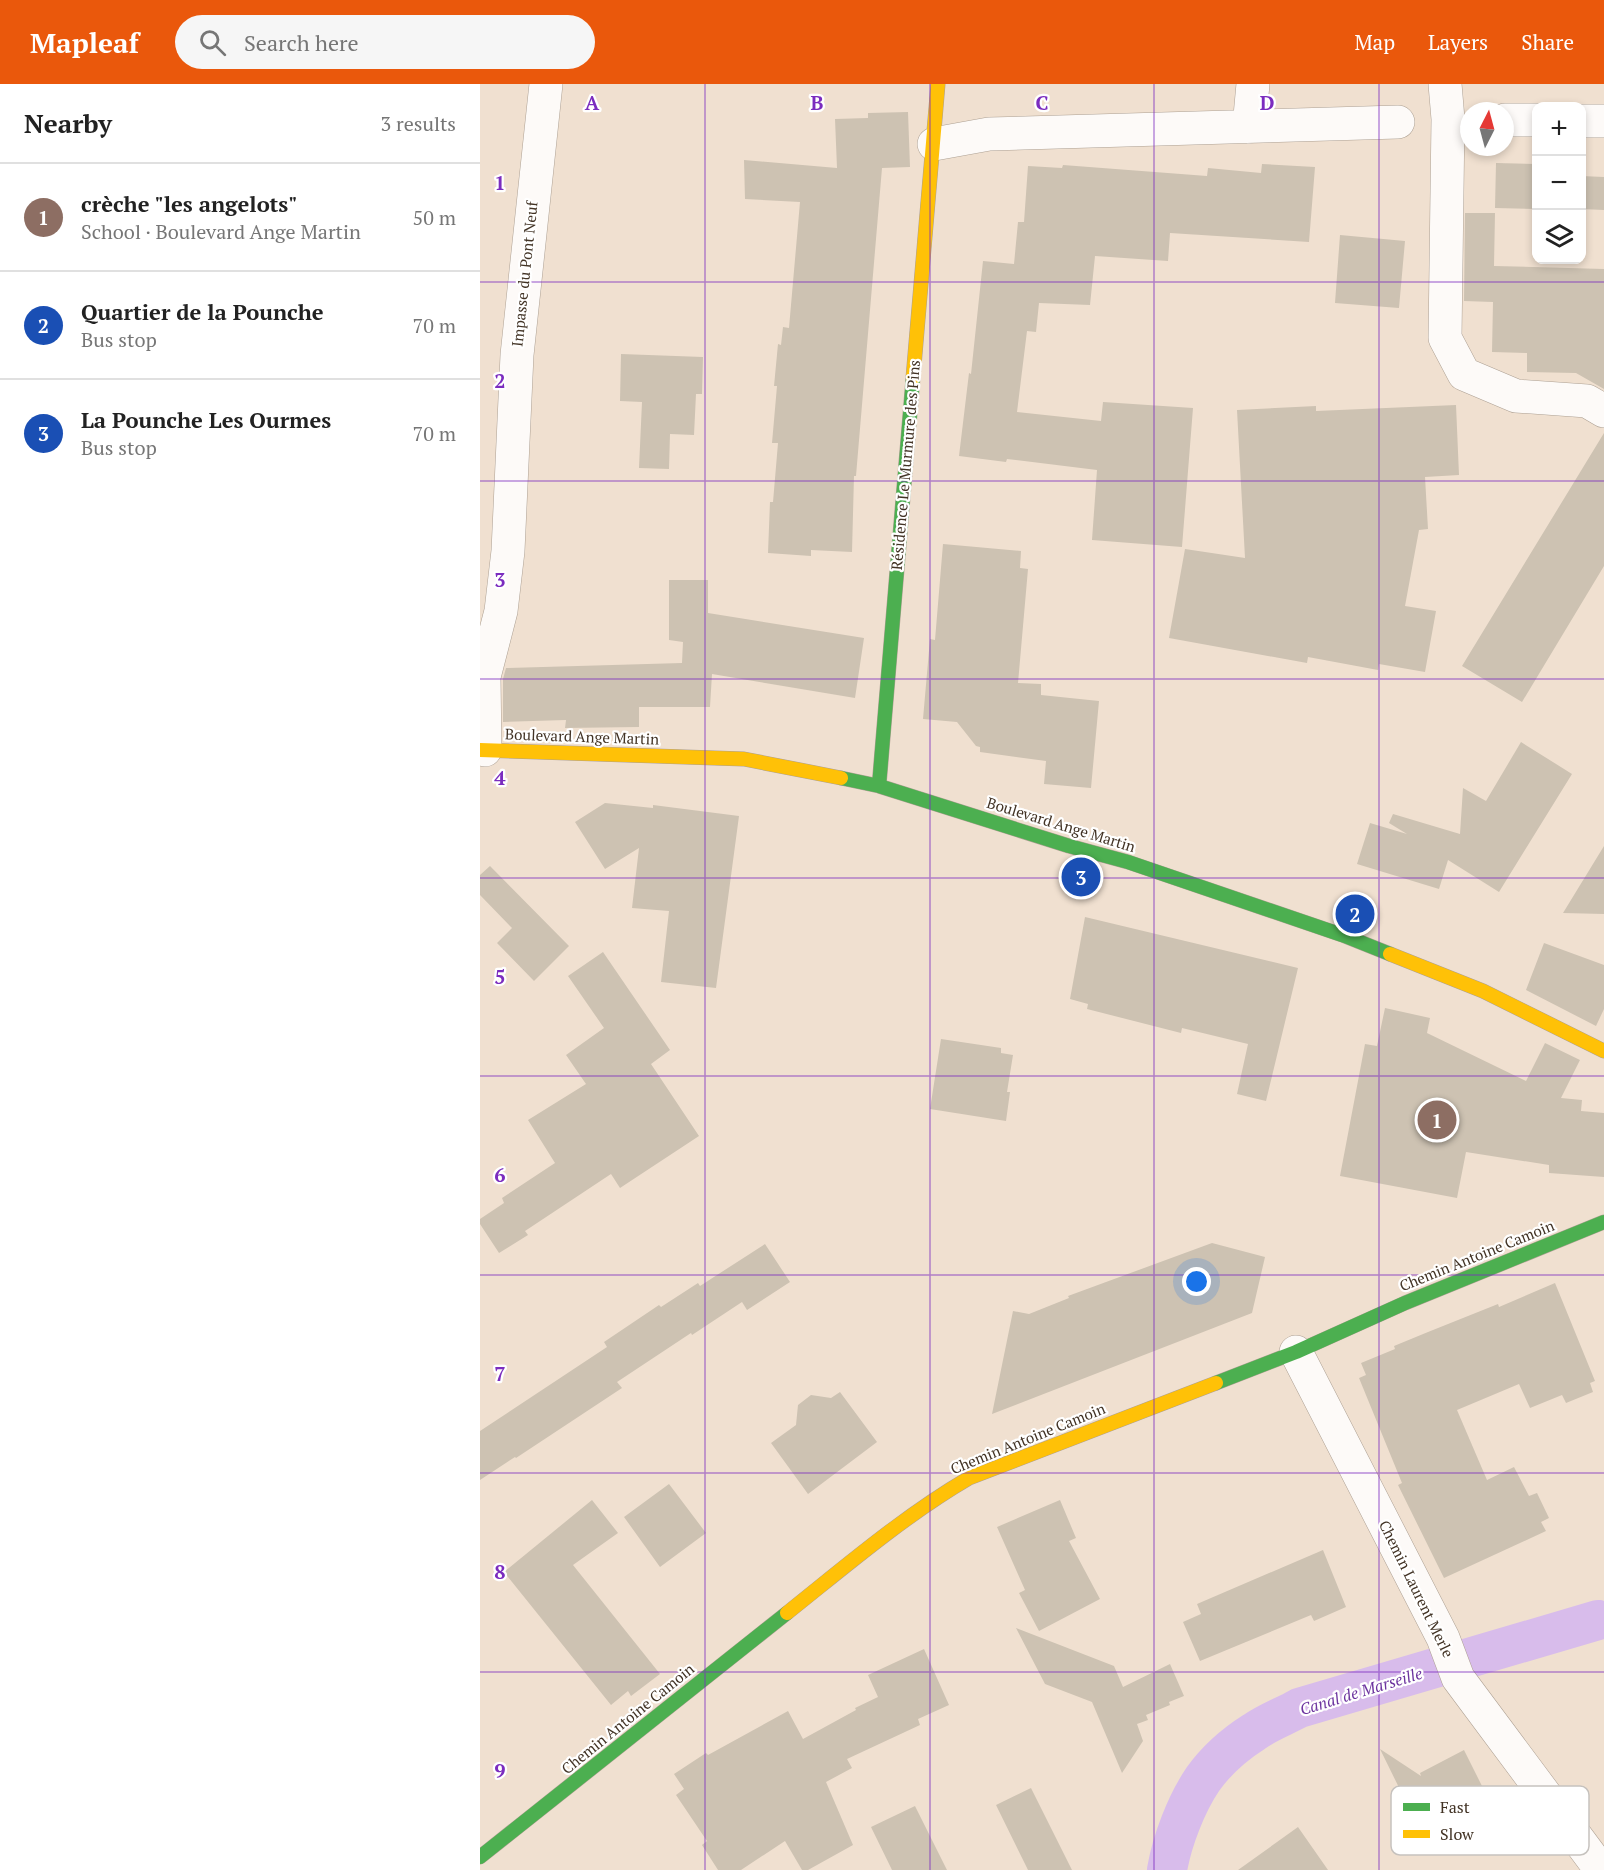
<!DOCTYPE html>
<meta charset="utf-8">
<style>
body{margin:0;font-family:"PT Serif",serif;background:#f6f6f6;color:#222}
.controls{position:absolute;right:18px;top:18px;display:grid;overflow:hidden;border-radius:12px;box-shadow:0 3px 9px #0003}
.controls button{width:54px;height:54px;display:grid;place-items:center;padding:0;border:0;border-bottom:2px solid #e0e0e0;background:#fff;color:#222;font:30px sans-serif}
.compass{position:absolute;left:980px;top:18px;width:54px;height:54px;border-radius:50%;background:#fff;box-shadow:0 3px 9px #0003;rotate:6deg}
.you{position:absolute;left:717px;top:1198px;width:21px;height:21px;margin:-15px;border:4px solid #fff;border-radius:50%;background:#1a73e8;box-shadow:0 0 0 9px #1a73e833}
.badge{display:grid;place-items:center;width:39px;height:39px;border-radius:50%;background:#ea580c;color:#fff;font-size:20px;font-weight:700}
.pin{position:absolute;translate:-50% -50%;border:3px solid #fff;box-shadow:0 2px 6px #0006}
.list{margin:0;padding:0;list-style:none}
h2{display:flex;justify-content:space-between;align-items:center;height:78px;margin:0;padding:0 24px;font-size:26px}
h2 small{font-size:20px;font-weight:400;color:#767676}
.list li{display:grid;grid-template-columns:39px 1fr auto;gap:18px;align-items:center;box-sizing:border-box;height:108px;padding:0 24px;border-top:2px solid #e0e0e0}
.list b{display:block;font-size:22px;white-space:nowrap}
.list p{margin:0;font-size:20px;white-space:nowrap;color:#767676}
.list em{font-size:20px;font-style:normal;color:#767676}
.icon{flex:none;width:33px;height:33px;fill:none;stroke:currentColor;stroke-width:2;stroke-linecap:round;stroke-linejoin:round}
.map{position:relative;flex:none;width:1124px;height:1786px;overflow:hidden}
header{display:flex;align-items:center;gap:36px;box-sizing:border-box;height:84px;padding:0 30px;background:#ea580c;color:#fff}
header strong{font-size:28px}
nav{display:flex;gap:33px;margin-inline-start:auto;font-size:21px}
.search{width:420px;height:54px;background:#f6f6f6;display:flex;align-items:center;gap:15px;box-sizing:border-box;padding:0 21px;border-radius:33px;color:#767676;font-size:22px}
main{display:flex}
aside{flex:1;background:#fff}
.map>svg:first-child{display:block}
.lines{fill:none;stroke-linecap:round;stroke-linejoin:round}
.canal{stroke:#d8bceb;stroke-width:40}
.building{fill:#cdc2b2}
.street-casing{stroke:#ada093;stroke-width:34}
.fast-casing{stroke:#ada093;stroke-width:15}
.slow-casing{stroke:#ada093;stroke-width:15}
.street{stroke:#fdfaf8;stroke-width:33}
.fast{stroke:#4caf50;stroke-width:14}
.slow{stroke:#ffc107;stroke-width:14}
.grid{fill:none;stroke:#7b2cbf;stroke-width:1.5;stroke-opacity:0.55}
.labels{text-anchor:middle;stroke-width:4.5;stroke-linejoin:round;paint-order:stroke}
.street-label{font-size:15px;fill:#423325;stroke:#fff}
.water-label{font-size:16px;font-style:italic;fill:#6d359f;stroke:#fff}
.key{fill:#fff;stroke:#c6c2be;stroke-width:1.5}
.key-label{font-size:16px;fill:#423325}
.grid-label{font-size:20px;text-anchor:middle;font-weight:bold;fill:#7b2cbf;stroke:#fff;stroke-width:4.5;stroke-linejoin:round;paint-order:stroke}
</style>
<header>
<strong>Mapleaf</strong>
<div class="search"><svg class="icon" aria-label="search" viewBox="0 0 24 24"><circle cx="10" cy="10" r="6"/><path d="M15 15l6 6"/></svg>Search here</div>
<nav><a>Map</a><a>Layers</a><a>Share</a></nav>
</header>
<main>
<aside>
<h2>Nearby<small>3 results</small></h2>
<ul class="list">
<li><span class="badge" style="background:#8d6e63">1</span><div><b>crèche &quot;les angelots&quot;</b><p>School · Boulevard Ange Martin</p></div><em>50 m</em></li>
<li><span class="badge" style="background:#1a4fb4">2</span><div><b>Quartier de la Pounche</b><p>Bus stop</p></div><em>70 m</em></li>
<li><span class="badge" style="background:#1a4fb4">3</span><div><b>La Pounche Les Ourmes</b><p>Bus stop</p></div><em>70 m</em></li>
</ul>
</aside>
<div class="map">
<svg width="1124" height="1786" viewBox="0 0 1124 1786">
<rect width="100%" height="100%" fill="#f0e0d0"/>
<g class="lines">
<!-- canal -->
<path class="canal" d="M 687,1786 C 692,1757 706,1720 723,1695 C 736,1677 755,1660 774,1648 C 788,1638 805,1632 819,1624 L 1118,1536"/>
</g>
<!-- building -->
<path class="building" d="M 428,28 L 430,83 L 402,84 L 376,392 L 374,392 L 372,468 L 331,466 L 331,472 L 288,469 L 290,418 L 293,418 L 298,359 L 292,359 L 297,302 L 294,302 L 298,260 L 301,261 L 303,243 L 309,244 L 320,118 L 265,115 L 264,76 L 357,84 L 355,35 L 388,34 L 388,29 Z
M 1016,79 L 1056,80 L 1056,125 L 1015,124 Z
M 782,80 L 835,83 L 829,158 L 690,149 L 688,177 L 615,172 L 610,221 L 559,219 L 556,248 L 547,247 L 537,328 L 621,337 L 623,318 L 713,324 L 702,463 L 612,456 L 617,386 L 527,375 L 526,378 L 479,372 L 489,289 L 491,290 L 503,177 L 534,180 L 538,138 L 544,138 L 548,82 L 582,84 L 583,81 L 727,92 L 728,84 L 781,89 Z
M 1101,92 L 1124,93 L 1124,126 L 1101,125 Z
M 985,129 L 1015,129 L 1014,182 L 1124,185 L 1124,305 L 1096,289 L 1047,288 L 1047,269 L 1012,268 L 1013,218 L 984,217 Z
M 860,151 L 925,157 L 919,224 L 855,219 Z
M 141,270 L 223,273 L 222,310 L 216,310 L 214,351 L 190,350 L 189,385 L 159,384 L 162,318 L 140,317 Z
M 976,321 L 979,391 L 945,393 L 948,445 L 939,446 L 925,522 L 956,527 L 945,588 L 899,580 L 898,586 L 828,573 L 827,579 L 689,554 L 705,465 L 765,474 L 757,326 L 836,322 L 836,327 Z
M 1124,349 L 1124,482 L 1042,618 L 982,582 Z
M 463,460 L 541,467 L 540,484 L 548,485 L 538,599 L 561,600 L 561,611 L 619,617 L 611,704 L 564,700 L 566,677 L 500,668 L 500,663 L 496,662 L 477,638 L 443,635 L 450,555 L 455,556 Z
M 189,496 L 228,496 L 228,529 L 384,554 L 375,614 L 232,590 L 230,623 L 159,623 L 159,643 L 85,644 L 86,636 L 23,638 L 23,595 L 26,584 L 202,579 L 203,558 L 189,556 Z
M 1041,658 L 1092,690 L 1019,808 L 968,776 L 959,805 L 877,780 L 890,739 L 927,750 L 909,739 L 913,730 L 980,750 L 983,704 L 1006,717 Z
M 125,719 L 173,724 L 173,721 L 259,732 L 236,904 L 181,898 L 189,827 L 152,824 L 159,764 L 125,785 L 95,738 Z
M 1124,762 L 1124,830 L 1083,829 Z
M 10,782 L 89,862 L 54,897 L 17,859 L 32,844 L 0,811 L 0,791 Z
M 605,833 L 818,884 L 786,1017 L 757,1010 L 768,960 L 702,944 L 701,949 L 607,925 L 608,920 L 590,915 Z
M 1064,859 L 1124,881 L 1124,925 L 1116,942 L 1046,906 Z
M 123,868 L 190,966 L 171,980 L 219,1052 L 140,1104 L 131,1090 L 45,1147 L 48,1151 L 19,1169 L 0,1140 L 0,1135 L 24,1119 L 22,1114 L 75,1079 L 48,1036 L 106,1000 L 86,971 L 124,944 L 88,892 Z
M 905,924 L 950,934 L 947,949 L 1046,997 L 1065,959 L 1100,976 L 1081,1014 L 1102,1016 L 1101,1027 L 1124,1029 L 1124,1093 L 1069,1089 L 1069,1081 L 986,1068 L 977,1114 L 860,1092 L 885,960 L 897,962 Z
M 461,955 L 521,964 L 521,969 L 533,971 L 527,1008 L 530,1008 L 526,1037 L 450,1025 Z
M 732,1159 L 785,1173 L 772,1229 L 512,1330 L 533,1227 L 549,1230 L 589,1214 L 588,1212 Z
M 285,1160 L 310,1198 L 267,1226 L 262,1218 L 212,1251 L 211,1249 L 137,1298 L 142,1304 L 36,1374 L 35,1373 L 0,1396 L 0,1347 L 127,1263 L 124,1258 L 179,1221 L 181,1223 L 218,1199 L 220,1202 Z
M 1075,1199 L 1115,1297 L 1110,1299 L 1113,1308 L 1086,1319 L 1082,1311 L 1050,1324 L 1039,1300 L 977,1326 L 1007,1396 L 1034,1383 L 1049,1412 L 1057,1409 L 1069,1434 L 1061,1438 L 1066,1447 L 964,1494 L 918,1401 L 922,1399 L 879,1294 L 886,1291 L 881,1279 L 915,1265 L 914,1262 L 948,1248 L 1018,1220 L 1019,1223 Z
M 360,1308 L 397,1358 L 328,1410 L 291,1359 L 316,1341 L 318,1321 L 331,1311 L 351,1314 Z
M 189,1400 L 226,1449 L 180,1483 L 144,1433 Z
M 112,1416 L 138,1449 L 93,1481 L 180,1590 L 151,1612 L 148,1607 L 131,1621 L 24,1488 Z
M 580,1416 L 596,1454 L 589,1457 L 620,1515 L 559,1547 L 539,1509 L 545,1506 L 517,1443 Z
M 843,1466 L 866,1523 L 834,1537 L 831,1531 L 720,1577 L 703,1538 L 721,1530 L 717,1520 Z
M 536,1544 L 634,1582 L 643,1603 L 690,1580 L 704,1612 L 689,1618 L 690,1621 L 666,1631 L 668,1636 L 657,1640 L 663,1657 L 642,1689 L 612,1618 L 565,1600 Z
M 444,1565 L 469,1621 L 438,1635 L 440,1641 L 367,1675 L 372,1684 L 346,1698 L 373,1761 L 328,1786 L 322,1786 L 305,1757 L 261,1786 L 238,1786 L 222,1761 L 227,1757 L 196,1711 L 204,1705 L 194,1690 L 226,1669 L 228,1671 L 308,1627 L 323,1655 L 376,1626 L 375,1624 L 398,1613 L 388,1591 Z
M 900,1665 L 941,1692 L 940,1689 L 984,1666 L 1007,1712 L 962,1735 L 952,1714 L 930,1726 Z
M 551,1704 L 592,1786 L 548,1786 L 516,1721 Z
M 435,1722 L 467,1786 L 412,1786 L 391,1743 Z
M 818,1743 L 848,1786 L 758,1786 Z"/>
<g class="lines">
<defs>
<path id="street" d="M 965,0 L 968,35 L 965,254 L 984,290 L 1036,312 L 1107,317 L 1124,327
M 1025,36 L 1056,36
M 1102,37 L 1124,37
M 769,43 L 773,0
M 454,60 L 509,50 L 918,38
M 5,666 L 4,593 L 21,527 L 28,467 L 37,271 L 66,0
M 816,1268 L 963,1554 L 978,1594 L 1121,1786"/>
<path id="fast" d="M 361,694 L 399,702 L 589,762 L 648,778 L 865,852 L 910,870
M 399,702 L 433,294
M 736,1299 L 816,1268 L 925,1219 L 1124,1138
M 0,1773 L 307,1529"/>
<path id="slow" d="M 433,294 L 458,0
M 0,666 L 264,675 L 361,694
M 910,870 L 1003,907 L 1124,967
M 307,1529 C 366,1482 424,1432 489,1394 L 736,1299"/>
</defs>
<!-- street casing -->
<use href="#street" class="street-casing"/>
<!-- fast casing -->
<use href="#fast" class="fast-casing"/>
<!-- slow casing -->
<use href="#slow" class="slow-casing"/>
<!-- street -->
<use href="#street" class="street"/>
<!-- fast -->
<use href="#fast" class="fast"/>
<!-- slow -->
<use href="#slow" class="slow"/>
</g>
<!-- grid -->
<path class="grid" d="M 225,0 L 225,1786M 450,0 L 450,1786M 674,0 L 674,1786M 899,0 L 899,1786M 0,198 L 1124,198M 0,397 L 1124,397M 0,595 L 1124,595M 0,794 L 1124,794M 0,992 L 1124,992M 0,1191 L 1124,1191M 0,1389 L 1124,1389M 0,1588 L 1124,1588"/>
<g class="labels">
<!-- street labels -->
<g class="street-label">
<text transform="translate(45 190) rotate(-84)" y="5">Impasse du Pont Neuf</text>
<text transform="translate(426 381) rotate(-85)" y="5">Résidence Le Murmure des Pins</text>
<text transform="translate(102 653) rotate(2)" y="5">Boulevard Ange Martin</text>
<text transform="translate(581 741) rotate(17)" y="5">Boulevard Ange Martin</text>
<text transform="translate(997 1172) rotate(-22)" y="5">Chemin Antoine Camoin</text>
<text transform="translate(548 1355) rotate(-22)" y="5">Chemin Antoine Camoin</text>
<text transform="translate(936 1505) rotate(64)" y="5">Chemin Laurent Merle</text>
<text transform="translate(148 1635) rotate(-39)" y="5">Chemin Antoine Camoin</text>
</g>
<!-- water labels -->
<g class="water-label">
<text transform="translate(881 1607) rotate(-17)" y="6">Canal de Marseille</text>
</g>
</g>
<!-- legend -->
<rect x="911" y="1702" width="198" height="69" rx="9" class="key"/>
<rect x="923" y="1719" width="27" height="8" fill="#4caf50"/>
<rect x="923" y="1746" width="27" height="8" fill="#ffc107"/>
<g class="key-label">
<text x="960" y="1729">Fast</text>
<text x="960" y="1756">Slow</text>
</g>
<g class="grid-label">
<text x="112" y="26">A</text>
<text x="337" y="26">B</text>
<text x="562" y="26">C</text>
<text x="787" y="26">D</text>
<text x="20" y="106">1</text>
<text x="20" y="304">2</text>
<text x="20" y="503">3</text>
<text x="20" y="701">4</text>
<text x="20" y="900">5</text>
<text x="20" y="1098">6</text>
<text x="20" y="1297">7</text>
<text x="20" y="1495">8</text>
<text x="20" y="1694">9</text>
</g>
</svg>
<div class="controls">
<button>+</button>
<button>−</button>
<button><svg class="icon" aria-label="layers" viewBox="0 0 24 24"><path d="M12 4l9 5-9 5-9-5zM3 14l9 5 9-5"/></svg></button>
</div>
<svg class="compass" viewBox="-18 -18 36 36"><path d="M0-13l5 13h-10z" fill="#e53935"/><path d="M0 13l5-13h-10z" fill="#767676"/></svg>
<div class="you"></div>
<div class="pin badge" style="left:957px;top:1036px;background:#8d6e63">1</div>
<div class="pin badge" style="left:875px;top:830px;background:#1a4fb4">2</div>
<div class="pin badge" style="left:601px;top:793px;background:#1a4fb4">3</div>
</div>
</main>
